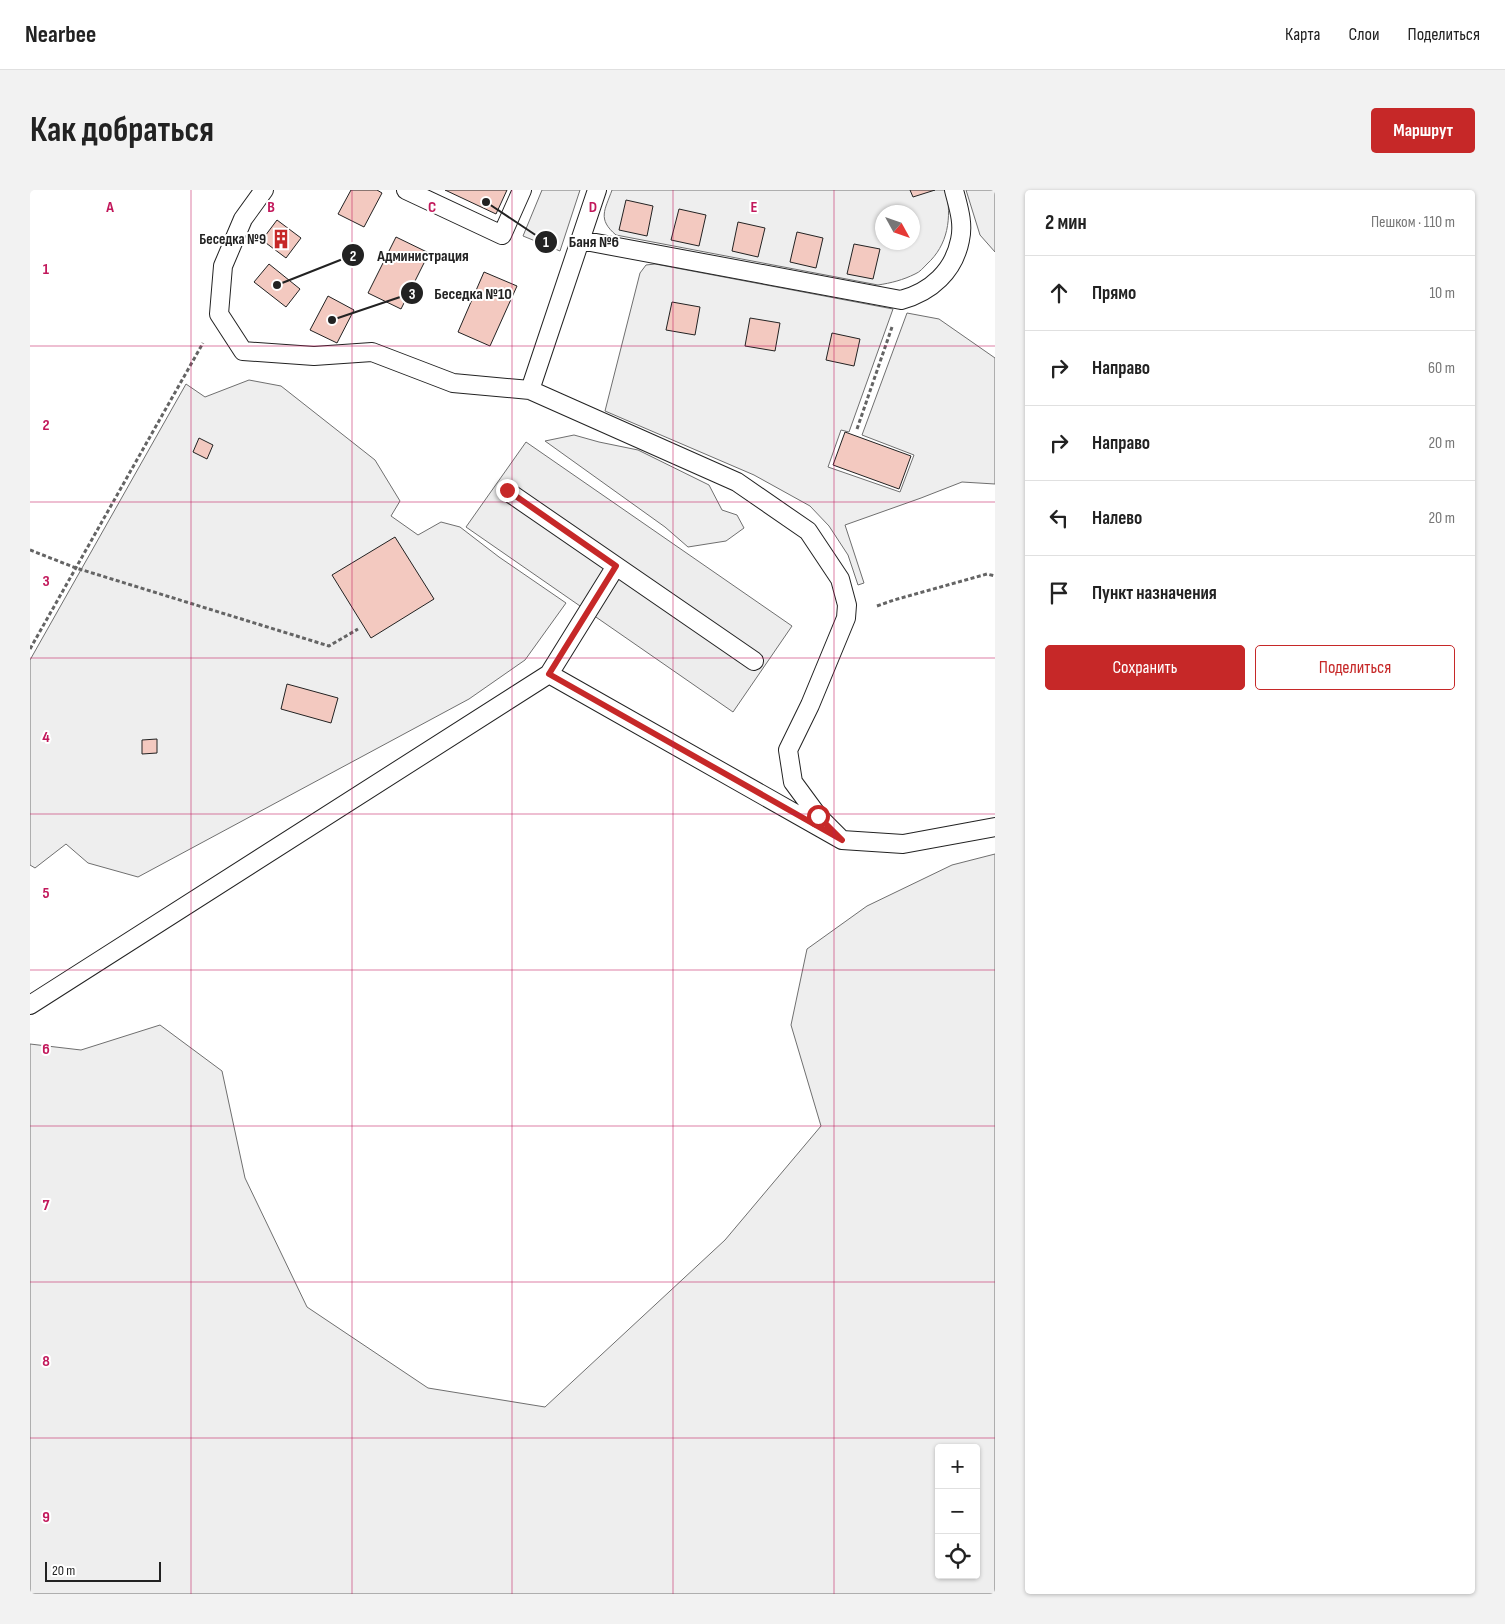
<!DOCTYPE html>
<html lang="ru">
<meta charset="utf-8">
<style>
body{margin:0;font-family:"Sofia Sans Condensed",sans-serif;background:#f2f2f2;color:#222}
.controls{position:absolute;right:15px;bottom:15px;display:grid;overflow:hidden;border-radius:5px;box-shadow:0 1px 4px #0004}
.controls button{width:45px;height:45px;display:grid;place-items:center;padding:0;border:0;border-bottom:1px solid #e0e0e0;background:#fff;color:#222;font:25px sans-serif}
.compass{position:absolute;left:845px;top:15px;width:45px;height:45px;border-radius:50%;background:#fff;box-shadow:0 1px 4px #0004;rotate:130deg}
.scale{position:absolute;left:15px;bottom:12px;width:116px;box-sizing:border-box;padding-left:5px;border:2px solid #222;border-top:0;font-size:14px;line-height:18px;white-space:nowrap;color:#222;-webkit-text-stroke:4px #fff;paint-order:stroke}
.stop{position:absolute;width:15px;height:15px;margin:-11px;border:4px solid #c62828;border-radius:50%;background:#fff}
.stop.end{background:#c62828;border-color:#fff;box-shadow:0 1px 5px #0008}
.list{margin:0;padding:0;list-style:none}
h2{display:flex;justify-content:space-between;align-items:center;height:65px;margin:0;padding:0 20px;font-size:21px}
h2 small{font-size:16px;font-weight:400;color:#767676}
.list li{display:grid;grid-template-columns:32px 1fr auto;gap:15px;align-items:center;box-sizing:border-box;height:75px;padding:0 20px;border-top:1px solid #e0e0e0}
.list b{display:block;font-size:19px;white-space:nowrap}
.list em{font-size:16px;font-style:normal;color:#767676}
.actions{display:flex;gap:10px;padding:15px 20px}
.actions a{flex:1;padding:11px 0;border:1px solid #c62828;border-radius:5px;text-align:center;font-size:18px;color:#c62828}
.actions .main{background:#c62828;color:#fff}
.icon{flex:none;width:28px;height:28px;fill:none;stroke:currentColor;stroke-width:2;stroke-linecap:round;stroke-linejoin:round}
.map{position:relative;flex:none;width:965px;height:1404px;overflow:hidden;border-radius:5px}
header{display:flex;align-items:center;gap:30px;box-sizing:border-box;height:70px;padding:0 25px;background:#fff;border-bottom:1px solid #e0e0e0}
header strong{font-size:24px}
nav{display:flex;gap:28px;margin-inline-start:auto;font-size:18px}
.intro{display:flex;align-items:center;justify-content:space-between;box-sizing:border-box;height:120px;padding:0 30px}
h1{margin:0;font-size:35px}
.button{padding:12px 22px;border-radius:5px;background:#c62828;color:#fff;font-size:18px;font-weight:700}
main{display:flex;gap:30px;padding:0 30px}
aside{flex:1;background:#fff;border-radius:5px;box-shadow:0 1px 4px #0004}
.map>svg:first-child{display:block}
.green{fill:#eee;stroke:#6f6f6f;fill-rule:evenodd}
.parking{fill:#ededed;stroke:#6f6f6f}
.building{fill:#f3c9c0;stroke:#222}
.lines{fill:none;stroke-linecap:round;stroke-linejoin:round}
.lane-casing{stroke:#222;stroke-width:20}
.path{stroke:#646464;stroke-width:3;stroke-dasharray:4 2.5;stroke-linecap:butt}
.lane{stroke:#fff;stroke-width:18}
.route{stroke:#c62828;stroke-width:6}
.grid{fill:none;stroke:#c2185b;stroke-width:1;stroke-opacity:0.55}
.labels{text-anchor:middle;stroke-width:4;stroke-linejoin:round;paint-order:stroke}
.poi-label{font-size:15px;font-weight:bold;fill:#222;stroke:#fff;text-anchor:end}
.grid-label{font-size:16px;text-anchor:middle;font-weight:bold;fill:#c2185b;stroke:#fff;stroke-width:4;stroke-linejoin:round;paint-order:stroke}
.leader{fill:none;stroke:#222;stroke-width:2}
.callout-dot{fill:#222;stroke:#fff;stroke-width:2}
.mark-label{font-size:15px;text-anchor:middle;font-weight:bold;fill:#fff}
.callout-label{font-size:16px;text-anchor:middle;font-weight:bold;fill:#222;stroke:#fff;stroke-width:4;stroke-linejoin:round;paint-order:stroke}
</style>
<header>
<strong>Nearbee</strong>
<nav><a>Карта</a><a>Слои</a><a>Поделиться</a></nav>
</header>
<div class="intro"><h1>Как добраться</h1><a class="button">Маршрут</a></div>
<main>
<div class="map">
<svg width="965" height="1404" viewBox="0 0 965 1404">
<rect width="100%" height="100%" fill="#fff"/>
<!-- green -->
<path class="green" d="M 512,0 L 550,0 L 530,61 L 493,46 Z
M 582,0 L 916,0 C 922,28 918,55 897,74 C 893,78 890,82 885,84 C 873,90 861,93 848,95 L 586,45 C 567,29 575,20 582,0 ZM 852,22 L 882,22 L 882,52 L 852,52 Z
M 936,0 L 965,0 L 965,62 L 950,45 Z
M 625,74 L 863,119 L 819,242 L 811,240 L 798,277 L 870,302 L 884,265 L 832,245 L 877,123 L 909,129 L 965,168 L 965,294 L 932,292 L 891,308 L 815,335 L 834,393 L 828,395 L 818,365 L 799,336 L 780,316 L 724,285 L 575,221 L 610,83 L 616,75 Z
M 219,190 L 251,196 L 345,270 L 370,311 L 361,326 L 388,345 L 411,332 L 430,337 L 469,367 L 536,413 L 495,470 L 439,509 L 108,687 L 58,673 L 36,654 L 5,678 L 0,675 L 0,470 L 156,194 L 175,207 Z
M 544,245 L 569,252 L 608,260 L 679,295 L 692,320 L 707,325 L 714,338 L 696,351 L 658,357 L 635,337 L 515,251 Z
M 965,664 L 965,1404 L 0,1404 L 0,854 L 51,860 L 130,835 L 192,881 L 215,988 L 277,1117 L 398,1198 L 515,1217 L 695,1050 L 791,936 L 761,835 L 777,759 L 837,716 L 922,675 ZM 909,1258 L 946,1258 L 946,1385 L 909,1385 Z"/>
<!-- parking -->
<path class="parking" d="M 496,252 L 762,436 L 703,522 L 436,337 Z"/>
<!-- building -->
<path class="building" d="M 321,0 L 347,0 L 352,3 L 334,37 L 308,24 Z
M 415,0 L 477,0 L 466,24 Z
M 880,0 L 905,0 L 883,7 Z
M 596,10 L 623,16 L 617,46 L 589,40 Z
M 649,19 L 676,25 L 669,56 L 641,50 Z
M 247,30 L 271,48 L 256,68 L 232,50 Z
M 708,32 L 735,38 L 728,67 L 702,61 Z
M 767,42 L 793,48 L 786,78 L 760,72 Z
M 366,47 L 399,63 L 371,119 L 338,103 Z
M 824,54 L 850,59 L 843,89 L 817,84 Z
M 239,74 L 270,99 L 256,117 L 224,92 Z
M 454,82 L 487,96 L 460,156 L 428,142 Z
M 298,106 L 324,120 L 307,153 L 280,140 Z
M 642,112 L 670,117 L 665,145 L 636,140 Z
M 720,128 L 750,133 L 745,161 L 715,156 Z
M 802,143 L 830,149 L 824,176 L 796,170 Z
M 815,242 L 881,266 L 869,299 L 803,275 Z
M 169,248 L 183,255 L 177,269 L 163,262 Z
M 365,347 L 404,409 L 341,448 L 302,385 Z
M 257,494 L 308,508 L 301,533 L 251,519 Z
M 127,549 L 127,563 L 112,564 L 112,550 Z"/>
<g class="lines">
<defs>
<path id="lane" d="M 234,0 L 213,29 L 193,76 L 189,124 L 213,161 L 284,166 L 342,162 L 423,193 L 500,200 L 707,292 L 778,341 L 810,389 L 817,415 L 816,428 L 780,515 L 758,560 L 763,592 L 788,626 L 812,650
M 376,0 L 472,45 L 492,0
M 550,50 L 871,110 C 901,102 924,81 930,50 C 934,33 928,16 924,0
M 500,200 L 567,0
M 477,301 L 724,471
M 519,484 L 586,376
M 0,815 L 519,484 L 812,650 L 873,654 L 965,637"/>
</defs>
<!-- lane casing -->
<use href="#lane" class="lane-casing"/>
<!-- path -->
<path class="path" d="M 827,239 L 862,137
M 0,360 L 46,378 L 299,456 L 328,439
M 847,416 L 864,410 L 957,384 L 965,386
M 0,459 L 173,153"/>
<!-- lane -->
<use href="#lane" class="lane"/>
</g>
<g class="lines">
<!-- route -->
<path class="route" d="M 477,300 L 586,376 L 519,484 L 812,650 L 788,626"/>
</g>
<!-- grid -->
<path class="grid" d="M 161,0 L 161,1404M 322,0 L 322,1404M 482,0 L 482,1404M 643,0 L 643,1404M 804,0 L 804,1404M 0,156 L 965,156M 0,312 L 965,312M 0,468 L 965,468M 0,624 L 965,624M 0,780 L 965,780M 0,936 L 965,936M 0,1092 L 965,1092M 0,1248 L 965,1248"/>
<!-- icons -->
<defs>
<symbol id="building-bare" viewBox="-9 -9 18 18"><path d="M-4-6H4V6H1V3H-1V6H-4ZM-2.5-4.3h1.7v1.8h-1.7ZM.8-4.3h1.7v1.8H.8ZM-2.5-1h1.7V.8h-1.7ZM.8-1h1.7V.8H.8Z" fill="#c62828" stroke="#fff" stroke-width="2.5" paint-order="stroke"/></symbol>
</defs>
<g fill-rule="evenodd">
<use href="#building-bare" x="237" y="35" width="28" height="28"/>
</g>
<g class="labels">
<!-- poi labels -->
<g class="poi-label">
<text x="236" y="54">Беседка №9</text>
</g>
</g>
<g class="grid-label">
<text x="80" y="22">A</text>
<text x="241" y="22">B</text>
<text x="402" y="22">C</text>
<text x="563" y="22">D</text>
<text x="724" y="22">E</text>
<text x="16" y="84">1</text>
<text x="16" y="240">2</text>
<text x="16" y="396">3</text>
<text x="16" y="552">4</text>
<text x="16" y="708">5</text>
<text x="16" y="864">6</text>
<text x="16" y="1020">7</text>
<text x="16" y="1176">8</text>
<text x="16" y="1332">9</text>
</g>
<!-- callouts -->
<path class="leader" d="M456 12L516 52M247 95L323 65M302 130L382 103"/>
<g class="callout-dot">
<circle cx="456" cy="12" r="5"/>
<circle cx="247" cy="95" r="5"/>
<circle cx="302" cy="130" r="5"/>
<circle cx="516" cy="52" r="12"/>
<circle cx="323" cy="65" r="12"/>
<circle cx="382" cy="103" r="12"/>
</g>
<g class="mark-label">
<text x="516" y="57">1</text>
<text x="323" y="71">2</text>
<text x="382" y="109">3</text>
</g>
<g class="callout-label">
<text x="564" y="57">Баня №6</text>
<text x="393" y="71">Администрация</text>
<text x="443" y="109">Беседка №10</text>
</g>
</svg>
<div class="controls">
<button>+</button>
<button>−</button>
<button><svg class="icon" aria-label="locate" viewBox="0 0 24 24"><circle cx="12" cy="12" r="6"/><path d="M12 2v4M12 18v4M2 12h4M18 12h4"/></svg></button>
</div>
<svg class="compass" viewBox="-18 -18 36 36"><path d="M0-13l5 13h-10z" fill="#e53935"/><path d="M0 13l5-13h-10z" fill="#767676"/></svg>
<div class="scale">20 m</div>
<div class="stop" style="left:788px;top:626px"></div>
<div class="stop end" style="left:477px;top:300px"></div>
</div>
<aside>
<h2>2 мин<small>Пешком · 110 m</small></h2>
<ul class="list">
<li><svg class="icon" aria-label="ahead" viewBox="0 0 24 24"><path d="M12 20V5M6 11l6-6 6 6"/></svg><div><b>Прямо</b></div><em>10 m</em></li>
<li><svg class="icon" aria-label="right" viewBox="0 0 24 24"><path d="M7 20v-9h11M14 6l5 5-5 5"/></svg><div><b>Направо</b></div><em>60 m</em></li>
<li><svg class="icon" aria-label="right" viewBox="0 0 24 24"><path d="M7 20v-9h11M14 6l5 5-5 5"/></svg><div><b>Направо</b></div><em>20 m</em></li>
<li><svg class="icon" aria-label="left" viewBox="0 0 24 24"><path d="M17 20v-9H6M10 6l-5 5 5 5"/></svg><div><b>Налево</b></div><em>20 m</em></li>
<li><svg class="icon" aria-label="arrive" viewBox="0 0 24 24"><path d="M6 21V4h12l-3 4 3 4H6"/></svg><div><b>Пункт назначения</b></div></li>
</ul>
<div class="actions"><a class="main">Сохранить</a><a>Поделиться</a></div>
</aside>
</main>
